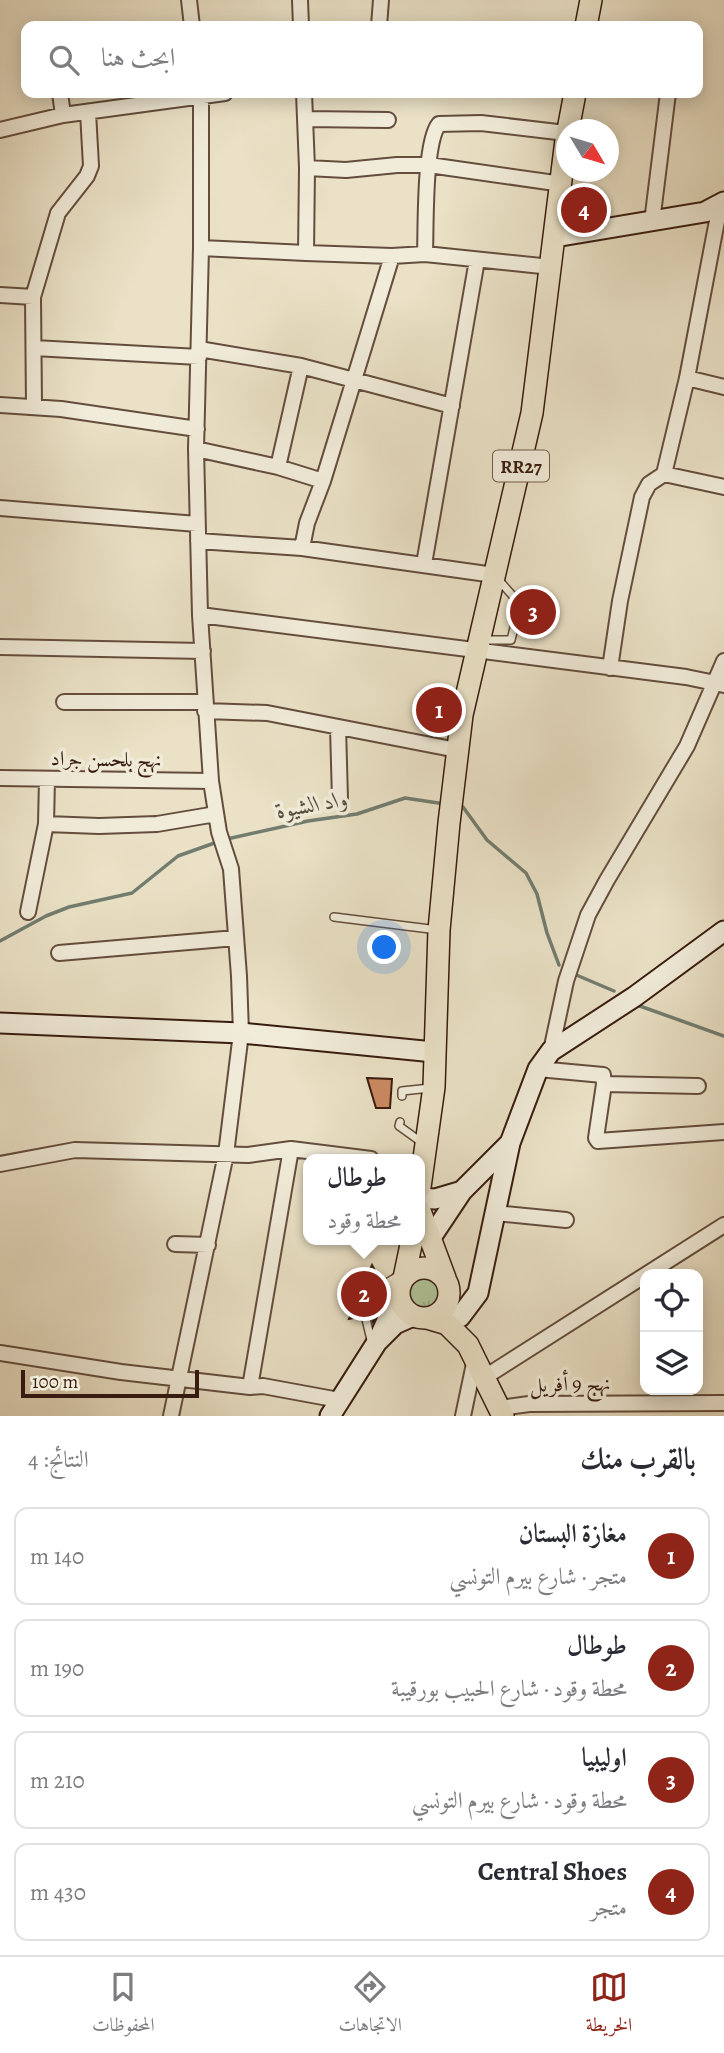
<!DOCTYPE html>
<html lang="ar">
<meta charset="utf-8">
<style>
body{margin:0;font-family:Alegreya,Amiri,serif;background:#f2f2f3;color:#2b2b33;direction:rtl}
.controls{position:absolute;right:21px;bottom:21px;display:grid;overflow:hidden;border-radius:14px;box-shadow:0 4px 18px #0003}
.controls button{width:63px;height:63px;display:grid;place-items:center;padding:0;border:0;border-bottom:2px solid #e1e1e2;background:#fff;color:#2b2b33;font:35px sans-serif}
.compass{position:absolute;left:556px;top:119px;width:63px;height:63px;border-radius:50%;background:#fff;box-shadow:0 4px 18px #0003;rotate:128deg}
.scale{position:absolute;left:21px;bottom:18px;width:178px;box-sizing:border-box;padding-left:7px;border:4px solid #381c0f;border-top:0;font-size:19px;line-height:24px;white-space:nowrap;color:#381c0f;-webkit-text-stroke:5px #f1ecda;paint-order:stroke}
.you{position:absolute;left:385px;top:948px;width:24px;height:24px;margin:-18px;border:5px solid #fff;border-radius:50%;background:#1a73e8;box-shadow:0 0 0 10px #1a73e833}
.badge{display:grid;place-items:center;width:46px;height:46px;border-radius:50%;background:#8f2418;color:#fff;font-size:23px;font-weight:700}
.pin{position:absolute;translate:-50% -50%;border:4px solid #fff;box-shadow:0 2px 7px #0006}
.popup{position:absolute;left:303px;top:1154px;width:122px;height:91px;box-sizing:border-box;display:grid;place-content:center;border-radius:14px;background:#fff;filter:drop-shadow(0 2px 5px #0005);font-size:23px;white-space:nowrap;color:#7c7c81}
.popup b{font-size:26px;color:#2b2b33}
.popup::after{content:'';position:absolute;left:50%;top:100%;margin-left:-14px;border:14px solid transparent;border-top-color:#fff}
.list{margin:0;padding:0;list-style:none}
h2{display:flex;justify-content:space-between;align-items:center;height:91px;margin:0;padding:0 28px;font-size:30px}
h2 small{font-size:23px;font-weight:400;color:#7c7c81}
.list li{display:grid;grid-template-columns:46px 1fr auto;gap:21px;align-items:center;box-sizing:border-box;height:98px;margin:0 14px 14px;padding:0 14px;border:2px solid #e1e1e2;border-radius:14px}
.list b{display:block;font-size:26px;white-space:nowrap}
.list p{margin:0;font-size:23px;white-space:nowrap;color:#7c7c81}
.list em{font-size:23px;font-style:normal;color:#7c7c81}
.icon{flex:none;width:38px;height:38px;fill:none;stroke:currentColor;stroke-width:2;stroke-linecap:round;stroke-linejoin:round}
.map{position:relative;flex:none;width:724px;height:1416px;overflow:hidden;direction:ltr}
.search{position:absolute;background:#fff;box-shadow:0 4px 18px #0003;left:21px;right:21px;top:21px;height:77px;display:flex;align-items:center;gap:18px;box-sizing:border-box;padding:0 24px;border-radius:14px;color:#7c7c81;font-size:26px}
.sheet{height:539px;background:#fff}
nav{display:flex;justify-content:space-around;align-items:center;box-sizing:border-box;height:98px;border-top:2px solid #e1e1e2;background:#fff;font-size:19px;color:#7c7c81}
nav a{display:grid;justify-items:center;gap:4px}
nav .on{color:#8f2418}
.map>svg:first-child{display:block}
.grass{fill:url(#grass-tufts);stroke:#747054;stroke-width:2}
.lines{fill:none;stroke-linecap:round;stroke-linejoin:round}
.stream{stroke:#727d6f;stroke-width:3.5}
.building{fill:#cb8962;stroke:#381c0f;stroke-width:2}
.lane-casing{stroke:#644d3d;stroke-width:10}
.street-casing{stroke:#644d3d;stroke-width:18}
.secondary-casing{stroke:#381c0f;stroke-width:23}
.primary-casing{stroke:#381c0f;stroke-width:24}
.lane{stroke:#f1ecda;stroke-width:7}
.street{stroke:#f1ecda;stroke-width:14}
.secondary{stroke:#f1ecda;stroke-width:19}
.primary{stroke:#eae1c6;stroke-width:21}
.labels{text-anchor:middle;stroke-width:7;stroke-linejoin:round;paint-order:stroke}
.shield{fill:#f1ecda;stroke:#705a4c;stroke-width:2}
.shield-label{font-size:19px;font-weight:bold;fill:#381c0f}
.street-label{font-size:21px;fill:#381c0f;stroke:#f1ecda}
.water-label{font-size:23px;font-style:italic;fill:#554d3f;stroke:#f1ecda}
</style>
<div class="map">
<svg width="724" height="1416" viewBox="0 0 724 1416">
<defs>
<pattern id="grass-tufts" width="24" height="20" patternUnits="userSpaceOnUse" patternTransform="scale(1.75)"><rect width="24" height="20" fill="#b1c499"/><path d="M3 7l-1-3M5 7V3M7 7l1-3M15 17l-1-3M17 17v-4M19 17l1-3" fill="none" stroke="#99a883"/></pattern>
</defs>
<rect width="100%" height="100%" fill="#eae1c6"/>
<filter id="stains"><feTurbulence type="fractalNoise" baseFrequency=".00286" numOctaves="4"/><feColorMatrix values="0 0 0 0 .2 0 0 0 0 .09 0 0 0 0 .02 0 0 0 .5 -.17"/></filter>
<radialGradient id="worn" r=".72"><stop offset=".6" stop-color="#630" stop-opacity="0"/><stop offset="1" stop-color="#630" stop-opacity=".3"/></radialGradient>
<!-- grass -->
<path class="grass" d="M409 1292a16 16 0 1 1 32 0a16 16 0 1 1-32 0Z"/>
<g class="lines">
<!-- stream -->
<path class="stream" d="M 459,806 L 463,807 L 487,840 L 526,873 L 537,894 L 547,933 L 559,965
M 227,839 L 308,821 L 357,814 L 405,798 L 445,804
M 0,941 L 46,916 L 69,907 L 132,893 L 178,856 L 220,841
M 574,974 L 614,991
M 637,1005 L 724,1036"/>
</g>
<!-- building -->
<path class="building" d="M 367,1078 L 392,1079 L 390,1108 L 376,1108 Z
M 372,1265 L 380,1280 L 377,1284 L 378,1289 L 382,1291 L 388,1289 L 373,1322 L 370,1311 L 366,1309 L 360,1311 L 359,1317 L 349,1319 L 355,1305 L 341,1300 L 349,1275 L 364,1283 Z"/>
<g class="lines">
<defs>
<path id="lane" d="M 482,640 L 511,640 L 520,604 L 497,578
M 334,917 L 438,930
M 402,1096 L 402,1091 L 430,1088
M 400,1122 L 399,1126 L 424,1144
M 383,1285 L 400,1275
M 365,1315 L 372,1344"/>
<path id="street" d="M 189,0 L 192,26
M 300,0 L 301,26
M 379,26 L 381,0
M 60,93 L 63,115
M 304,93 L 307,168 L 346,170 L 397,165 L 429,165 L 562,184
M 305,119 L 388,120
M 0,130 L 63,115 L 225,93
M 652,222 L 668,93
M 201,248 L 306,253 L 392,256 L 425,254 L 551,267
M 306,253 L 307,168
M 425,254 C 426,227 424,142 439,124 L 481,123 L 566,133
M 0,295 L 33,297
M 34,348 L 199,357
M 199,349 L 301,366 L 452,406
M 687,378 L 724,387
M 0,405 L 61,409 L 197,429
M 34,407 L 33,297 L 58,213 L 87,176 L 91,166 L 88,112
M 196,449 L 278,467 L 323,481
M 278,467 L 301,366
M 664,474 L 687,378 L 720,205
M 0,508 L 197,524
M 198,541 L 302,548 L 494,575
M 302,548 L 307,523 L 323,481 L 392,256
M 424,564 L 477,260
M 200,615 L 686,677 L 724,685
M 0,647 L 203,651
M 610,668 L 620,601 L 642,497 L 649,484 L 664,474 L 724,487
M 64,702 L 205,702
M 205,711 L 267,713 L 457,750
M 338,727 L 340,799
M 0,778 L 211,781
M 46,824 L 99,826 L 157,824 L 216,814
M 28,912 L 46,824 L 47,779
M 59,953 L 236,938
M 551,1051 L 566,981 L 588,915 L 607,880 L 687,746 L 724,661
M 538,1069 L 603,1075 L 604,1084 L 596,1138 L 598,1141 L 724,1132
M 604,1084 L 698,1086
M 0,1164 L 75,1150 L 248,1155 L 291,1149 L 371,1159
M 495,1213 L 566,1220
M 175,1244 L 208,1245
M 0,1353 L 121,1372 L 250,1387 L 263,1386 L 339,1400
M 485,1377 L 724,1225
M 250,1387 L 291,1149
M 500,1408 L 529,1404 L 724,1403
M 171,1416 L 226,1154 L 241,1033 L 239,976 L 231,869 L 219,832 L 211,781 L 200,615 L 196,449 L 201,248 L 201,93
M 463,1416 L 475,1359"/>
<path id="secondary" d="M 555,237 L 705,212 L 724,202
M 0,1023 L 241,1033 L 434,1052
M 420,1198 L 435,1199 L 462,1191
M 430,1239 L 462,1191 L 510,1143
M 460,1317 L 478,1293 L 510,1143 L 538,1069 L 551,1051 L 634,997 L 724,931
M 381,1334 L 399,1294
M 330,1416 L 377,1342 L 395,1324 L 413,1316"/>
<path id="primary" d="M 586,26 L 591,0
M 568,130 L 575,93
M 420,1187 L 434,1087 L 439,930 L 449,823 L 462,715 L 532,413 L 566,140
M 420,1211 L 445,1278
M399 1293a25 25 0 1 1 50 0a25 25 0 1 1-50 0Z
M 404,1278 L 412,1240
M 427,1318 L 447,1324 L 468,1345 L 503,1416"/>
</defs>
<!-- lane casing -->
<use href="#lane" class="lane-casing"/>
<!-- street casing -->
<use href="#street" class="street-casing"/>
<!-- secondary casing -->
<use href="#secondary" class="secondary-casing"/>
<!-- primary casing -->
<use href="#primary" class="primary-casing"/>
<!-- lane -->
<use href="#lane" class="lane"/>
<!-- street -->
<use href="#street" class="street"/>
<!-- secondary -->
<use href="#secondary" class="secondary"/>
<!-- primary -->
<use href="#primary" class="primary"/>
</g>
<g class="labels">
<!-- shield labels -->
<rect class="shield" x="493" y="450.5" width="56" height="31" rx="5"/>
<g class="shield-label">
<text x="521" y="473">RR27</text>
</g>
<!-- street labels -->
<g class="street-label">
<text transform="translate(106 759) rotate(1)" y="7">نهج بلحسن جراد</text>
<text transform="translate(570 1384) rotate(-1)" y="7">نهج 9 أفريل</text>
</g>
<!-- water labels -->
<g class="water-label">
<text transform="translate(312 804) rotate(-10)" y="8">واد الشيوة</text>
</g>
</g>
<rect width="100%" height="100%" filter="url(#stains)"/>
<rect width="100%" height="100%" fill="url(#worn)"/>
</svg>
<div class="controls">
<button><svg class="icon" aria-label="locate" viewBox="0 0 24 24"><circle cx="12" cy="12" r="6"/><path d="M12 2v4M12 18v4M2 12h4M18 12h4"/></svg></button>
<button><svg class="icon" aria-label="layers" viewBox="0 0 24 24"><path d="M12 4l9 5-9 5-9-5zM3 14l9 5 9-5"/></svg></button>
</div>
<svg class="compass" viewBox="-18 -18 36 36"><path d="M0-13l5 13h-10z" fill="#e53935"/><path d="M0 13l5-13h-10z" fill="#7c7c81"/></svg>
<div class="scale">100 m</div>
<div class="you"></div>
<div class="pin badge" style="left:439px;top:710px">1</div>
<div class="pin badge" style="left:364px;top:1294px">2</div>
<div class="popup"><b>طوطال</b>محطة وقود</div>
<div class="pin badge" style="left:533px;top:612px">3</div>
<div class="pin badge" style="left:584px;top:210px">4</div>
<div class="search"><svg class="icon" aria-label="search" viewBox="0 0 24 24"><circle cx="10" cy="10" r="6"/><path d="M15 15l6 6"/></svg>ابحث هنا</div>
</div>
<section class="sheet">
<h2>بالقرب منك<small>النتائج: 4</small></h2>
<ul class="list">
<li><span class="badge">1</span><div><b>مغازة البستان</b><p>متجر · شارع بيرم التونسي</p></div><em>140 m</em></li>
<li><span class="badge">2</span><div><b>طوطال</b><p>محطة وقود · شارع الحبيب بورقيبة</p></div><em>190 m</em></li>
<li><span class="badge">3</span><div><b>اوليبيا</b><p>محطة وقود · شارع بيرم التونسي</p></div><em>210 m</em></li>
<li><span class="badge">4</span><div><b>Central Shoes</b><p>متجر</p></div><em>430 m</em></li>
</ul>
</section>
<nav>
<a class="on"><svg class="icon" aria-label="map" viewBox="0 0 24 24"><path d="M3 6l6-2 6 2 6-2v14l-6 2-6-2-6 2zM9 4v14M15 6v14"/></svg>الخريطة</a>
<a><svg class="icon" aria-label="directions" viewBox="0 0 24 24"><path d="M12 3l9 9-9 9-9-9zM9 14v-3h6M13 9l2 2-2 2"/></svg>الاتجاهات</a>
<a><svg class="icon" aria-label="saved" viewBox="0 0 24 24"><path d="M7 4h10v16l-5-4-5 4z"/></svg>المحفوظات</a>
</nav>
